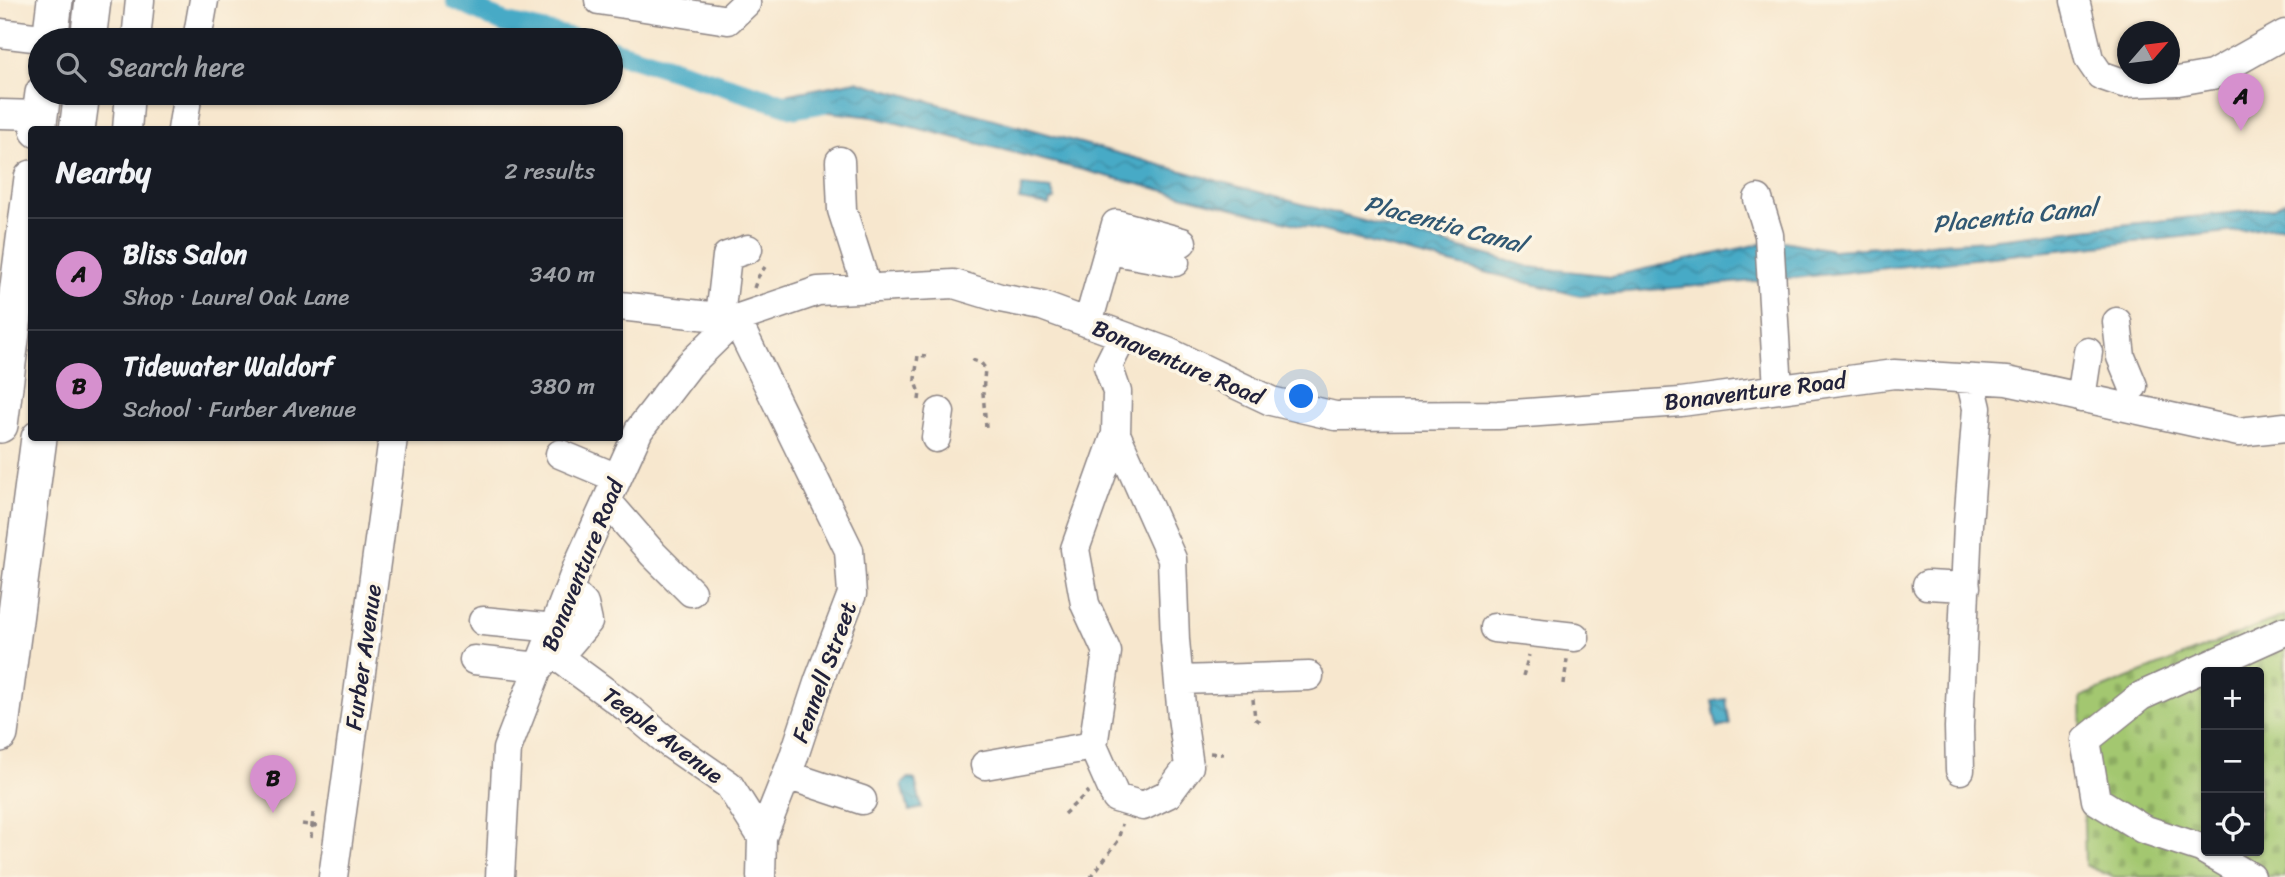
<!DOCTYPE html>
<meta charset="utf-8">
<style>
body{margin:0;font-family:Sriracha,sans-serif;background:#242831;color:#f1f3f6}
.controls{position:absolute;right:21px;bottom:21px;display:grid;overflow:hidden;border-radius:7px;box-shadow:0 2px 5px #0004}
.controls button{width:63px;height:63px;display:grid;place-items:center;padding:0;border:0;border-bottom:2px solid #363941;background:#171b24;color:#f1f3f6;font:35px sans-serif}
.compass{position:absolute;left:2117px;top:21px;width:63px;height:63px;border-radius:50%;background:#171b24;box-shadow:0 2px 5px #0004;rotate:62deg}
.you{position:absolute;left:1302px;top:397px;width:24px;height:24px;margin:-18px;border:5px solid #fff;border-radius:50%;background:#1a73e8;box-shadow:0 0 0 10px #1a73e833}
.badge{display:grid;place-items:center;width:46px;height:46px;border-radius:50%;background:#d690ce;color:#111;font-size:23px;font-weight:700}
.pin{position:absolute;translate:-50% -58px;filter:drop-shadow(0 2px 4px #0008)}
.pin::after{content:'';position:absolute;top:37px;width:24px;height:21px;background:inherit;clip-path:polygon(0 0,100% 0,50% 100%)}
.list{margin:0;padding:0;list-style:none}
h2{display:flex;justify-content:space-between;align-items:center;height:91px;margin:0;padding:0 28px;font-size:30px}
h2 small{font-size:23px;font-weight:400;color:#9ea1a6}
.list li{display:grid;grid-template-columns:46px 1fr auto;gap:21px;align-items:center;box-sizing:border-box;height:112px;padding:0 28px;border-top:2px solid #363941}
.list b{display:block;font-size:26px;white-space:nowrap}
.list p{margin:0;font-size:23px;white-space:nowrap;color:#9ea1a6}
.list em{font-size:23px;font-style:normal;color:#9ea1a6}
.icon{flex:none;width:38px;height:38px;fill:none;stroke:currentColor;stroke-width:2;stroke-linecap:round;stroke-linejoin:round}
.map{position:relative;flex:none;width:2285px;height:877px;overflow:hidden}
.search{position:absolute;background:#171b24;box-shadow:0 2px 5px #0004;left:28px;top:28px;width:595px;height:77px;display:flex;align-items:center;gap:18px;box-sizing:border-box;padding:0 24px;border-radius:38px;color:#9ea1a6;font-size:26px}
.panel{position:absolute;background:#171b24;box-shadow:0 2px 5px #0004;left:28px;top:126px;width:595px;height:315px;border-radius:7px}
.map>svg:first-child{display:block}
.cemetery{fill:url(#cemetery-stones);stroke:#627456;stroke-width:2;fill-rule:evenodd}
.water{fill:url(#water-waves);stroke:#346680;stroke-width:2}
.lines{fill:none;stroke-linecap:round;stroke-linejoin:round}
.canal{stroke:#47aac6;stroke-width:21}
.minor-casing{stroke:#8c8484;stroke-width:31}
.major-casing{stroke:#8c8484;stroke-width:38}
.path{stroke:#8c8484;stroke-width:3.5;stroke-dasharray:5 5;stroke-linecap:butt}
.minor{stroke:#fff;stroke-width:28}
.major{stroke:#fff;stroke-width:35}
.labels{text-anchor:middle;stroke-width:7;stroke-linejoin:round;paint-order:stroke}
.street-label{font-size:23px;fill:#22223b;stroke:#fcf5e5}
.water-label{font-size:24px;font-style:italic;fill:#315873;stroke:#fcf5e5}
</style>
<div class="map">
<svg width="2285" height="877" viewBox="0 0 2285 877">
<defs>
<pattern id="cemetery-stones" width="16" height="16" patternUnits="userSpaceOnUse" patternTransform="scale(1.75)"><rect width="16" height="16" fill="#a3c770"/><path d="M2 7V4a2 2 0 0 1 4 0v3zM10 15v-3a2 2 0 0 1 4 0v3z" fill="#8cab62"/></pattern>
<pattern id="water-waves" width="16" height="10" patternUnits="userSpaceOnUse" patternTransform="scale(1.75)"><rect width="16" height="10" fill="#47aac6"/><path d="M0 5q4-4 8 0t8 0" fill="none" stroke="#3b8aa2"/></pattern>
</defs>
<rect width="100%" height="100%" fill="#fcf5e5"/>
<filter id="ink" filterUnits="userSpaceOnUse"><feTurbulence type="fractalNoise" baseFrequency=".0143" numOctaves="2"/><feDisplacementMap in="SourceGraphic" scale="14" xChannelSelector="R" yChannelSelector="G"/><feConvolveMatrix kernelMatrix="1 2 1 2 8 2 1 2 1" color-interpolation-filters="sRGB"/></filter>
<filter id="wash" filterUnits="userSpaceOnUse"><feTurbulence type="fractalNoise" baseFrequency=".00686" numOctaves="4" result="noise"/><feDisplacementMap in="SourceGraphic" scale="28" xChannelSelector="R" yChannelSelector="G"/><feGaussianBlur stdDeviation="1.57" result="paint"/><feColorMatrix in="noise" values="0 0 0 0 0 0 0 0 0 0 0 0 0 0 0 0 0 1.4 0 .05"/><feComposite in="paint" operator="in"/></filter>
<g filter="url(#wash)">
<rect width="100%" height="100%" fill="#f7e7ce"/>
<!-- cemetery -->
<path class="cemetery" d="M 2285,615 L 2285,877 L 2113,877 L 2085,865 L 2081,697 ZM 2206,672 L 2259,672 L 2259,851 L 2206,851 Z"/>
<!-- water -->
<path class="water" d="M 611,48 L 784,95 L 856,81 L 1530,267 L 1612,276 L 1778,240 L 1833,250 L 1987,240 L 2273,208 L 2285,201 L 2285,226 L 1802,277 L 1580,296 L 873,117 L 795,108 Z
M 1022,186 L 1051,189 L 1055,199 L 1050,201 L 1049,205 L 1019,200 Z
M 1726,699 L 1730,725 L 1717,728 L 1712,701 Z
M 909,778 L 915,780 L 922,808 L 909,811 L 902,784 Z"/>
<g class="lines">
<!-- canal -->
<path class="canal" d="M 456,0 L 505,23 L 580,40
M 611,50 L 795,108 L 823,103"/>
</g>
</g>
<g filter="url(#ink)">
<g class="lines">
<defs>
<path id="minor" d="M 599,0 L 728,20 L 746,3 L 745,0
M 2075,0 L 2089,59 L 2100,75 L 2123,83 L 2178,81 L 2212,75 L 2285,34
M 0,33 L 50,39
M 136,40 L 140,0
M 197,40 L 204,0
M 0,114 L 40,115
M 127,130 L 130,93
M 182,130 L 188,93
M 840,161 L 842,210 L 867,288
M 1758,199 L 1769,235 L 1778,389
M 1109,250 L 1175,262
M 620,306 L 736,319
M 720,317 L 727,256 L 748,249
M 736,319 L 849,550 L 852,594 L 819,680 L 793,759 L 762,837 L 761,877
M 2117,322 L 2121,357 L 2133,386
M 1088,323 L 1116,224 L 1182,242
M 2081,398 L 2088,352
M 1116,434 L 1075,549 L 1085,604 L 1107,652 L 1093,746 L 1116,798 L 1143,806 L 1168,794 L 1189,766 L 1182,717 L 1175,640 L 1172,559 L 1116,434 L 1117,392 L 1108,366 L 1123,336
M 936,438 L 940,412
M 560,454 L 617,478
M 607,501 L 653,554 L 691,592
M 1927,585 L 1966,587
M 483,621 L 555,628
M 1494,628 L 1575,637
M 551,639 L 565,649 L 588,622 L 584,604 L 569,589
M 547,649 L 630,710 L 670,744 L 729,785 L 762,837
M 474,660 L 540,667
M 1179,680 L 1309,676
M 985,765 L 1093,746
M 1960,770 L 1959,727 L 1968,524 L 1977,408 L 1970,379
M 787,775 L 862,800
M 333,877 L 393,438
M 500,877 L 507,749 L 578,565 L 639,430 L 689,365 L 736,319 L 818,291 L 954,284 L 1000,298 L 1042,306 L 1168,352 L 1271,401 L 1335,416 L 1498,415 L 1681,402 L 1894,374 L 2007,381 L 2239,432 L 2285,427
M 2251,877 L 2201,848 L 2143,829 L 2096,800 L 2086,740 L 2141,696 L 2285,631"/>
<path id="major" d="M 50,40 L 55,0
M 88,40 L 93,0
M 38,130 L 43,93
M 77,130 L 82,93
M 0,425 L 32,178
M 0,734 L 39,438"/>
</defs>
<!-- minor casing -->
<use href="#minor" class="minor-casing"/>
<!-- major casing -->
<use href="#major" class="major-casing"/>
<!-- path -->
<path class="path" d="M 754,288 L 758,277 L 765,267
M 972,360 L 981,363 L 985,368 L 983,393 L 986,427
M 919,400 L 920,393 L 915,379 L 918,355 L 926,356
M 1523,676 L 1529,655
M 1564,684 L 1567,659
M 1253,699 L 1255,719 L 1262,723
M 1210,753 L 1223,754
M 1064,814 L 1089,791
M 302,824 L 317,826
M 311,838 L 313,813
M 1091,877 L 1118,841 L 1122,824"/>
<!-- minor -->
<use href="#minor" class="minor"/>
<!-- major -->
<use href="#major" class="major"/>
</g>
</g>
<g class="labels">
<!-- street labels -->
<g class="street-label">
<text transform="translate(1178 362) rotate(23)" y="8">Bonaventure Road</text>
<text transform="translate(1755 391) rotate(-7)" y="8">Bonaventure Road</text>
<text transform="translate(582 565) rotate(-68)" y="8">Bonaventure Road</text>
<text transform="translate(363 657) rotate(-82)" y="8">Furber Avenue</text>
<text transform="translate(824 672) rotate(-70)" y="8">Fennell Street</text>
<text transform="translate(663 735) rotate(37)" y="8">Teeple Avenue</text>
</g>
<!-- water labels -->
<g class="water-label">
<text transform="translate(2015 216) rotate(-6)" y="8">Placentia Canal</text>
<text transform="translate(1445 224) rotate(15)" y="8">Placentia Canal</text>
</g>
</g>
</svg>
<div class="controls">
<button>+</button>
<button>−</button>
<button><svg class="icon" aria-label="locate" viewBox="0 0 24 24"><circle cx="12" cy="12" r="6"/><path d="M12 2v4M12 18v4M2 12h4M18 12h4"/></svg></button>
</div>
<svg class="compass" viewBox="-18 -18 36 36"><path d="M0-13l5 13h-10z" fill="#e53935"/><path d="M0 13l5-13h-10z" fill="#9ea1a6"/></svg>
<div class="you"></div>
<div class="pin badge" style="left:2241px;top:131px">A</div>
<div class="pin badge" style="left:273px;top:813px">B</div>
<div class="search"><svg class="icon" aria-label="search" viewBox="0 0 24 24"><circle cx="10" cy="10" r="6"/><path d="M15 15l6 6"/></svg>Search here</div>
<section class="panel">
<h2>Nearby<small>2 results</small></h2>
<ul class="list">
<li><span class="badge">A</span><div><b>Bliss Salon</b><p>Shop · Laurel Oak Lane</p></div><em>340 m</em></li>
<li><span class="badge">B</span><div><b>Tidewater Waldorf</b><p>School · Furber Avenue</p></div><em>380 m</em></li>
</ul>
</section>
</div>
